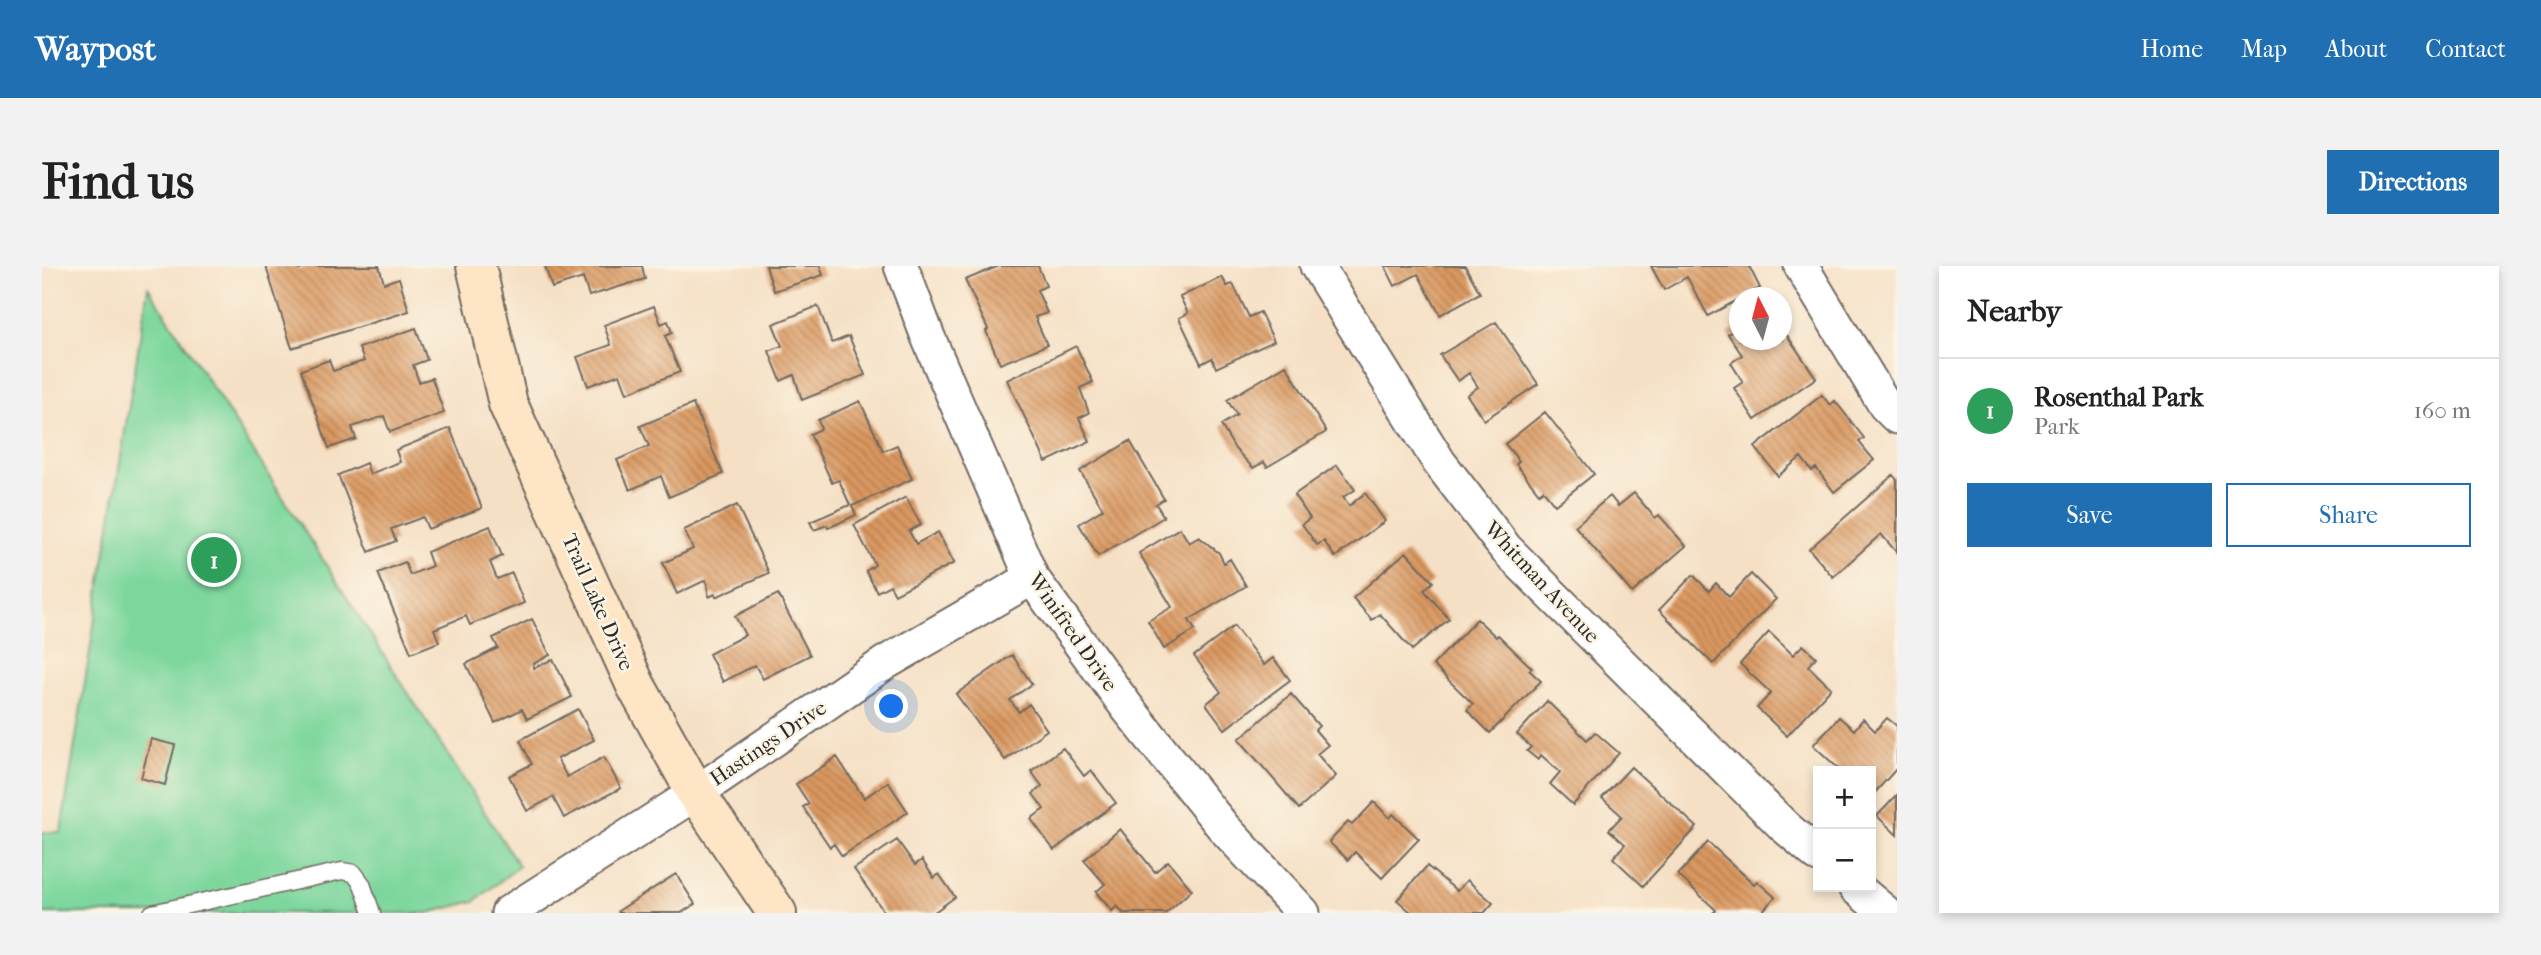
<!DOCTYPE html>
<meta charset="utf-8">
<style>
body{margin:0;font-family:"IM FELL French Canon",serif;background:#f2f2f2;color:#222}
.controls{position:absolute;right:21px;bottom:21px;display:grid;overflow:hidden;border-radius:0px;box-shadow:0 4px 10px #0003}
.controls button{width:63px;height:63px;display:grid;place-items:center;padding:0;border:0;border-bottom:2px solid #e0e0e0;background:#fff;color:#222;font:35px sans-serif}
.compass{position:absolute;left:1687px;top:21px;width:63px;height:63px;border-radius:50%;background:#fff;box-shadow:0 4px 10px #0003;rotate:354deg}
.you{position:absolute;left:850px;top:441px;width:24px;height:24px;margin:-18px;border:5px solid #fff;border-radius:50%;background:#1a73e8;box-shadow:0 0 0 10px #1a73e833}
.badge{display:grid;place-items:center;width:46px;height:46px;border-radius:50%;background:#1f6fb2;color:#fff;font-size:23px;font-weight:700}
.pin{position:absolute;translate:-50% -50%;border:4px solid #fff;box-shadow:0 2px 7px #0006}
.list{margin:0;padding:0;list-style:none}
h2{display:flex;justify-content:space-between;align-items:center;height:91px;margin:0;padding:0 28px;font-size:30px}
h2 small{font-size:23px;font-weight:400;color:#767676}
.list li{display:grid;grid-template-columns:46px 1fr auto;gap:21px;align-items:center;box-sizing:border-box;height:105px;padding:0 28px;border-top:2px solid #e0e0e0}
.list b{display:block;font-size:26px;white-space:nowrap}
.list p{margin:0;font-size:23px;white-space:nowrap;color:#767676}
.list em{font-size:23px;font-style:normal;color:#767676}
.actions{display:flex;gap:14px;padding:21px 28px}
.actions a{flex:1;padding:16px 0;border:2px solid #1f6fb2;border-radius:0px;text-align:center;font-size:24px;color:#1f6fb2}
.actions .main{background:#1f6fb2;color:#fff}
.map{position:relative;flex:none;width:1855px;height:647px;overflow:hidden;border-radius:0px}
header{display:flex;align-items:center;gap:42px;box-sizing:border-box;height:98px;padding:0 35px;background:#1f6fb2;color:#fff}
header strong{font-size:33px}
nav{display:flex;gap:38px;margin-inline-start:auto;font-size:24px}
.intro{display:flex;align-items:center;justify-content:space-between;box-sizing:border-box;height:168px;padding:0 42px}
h1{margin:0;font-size:49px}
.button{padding:18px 32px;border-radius:0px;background:#1f6fb2;color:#fff;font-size:24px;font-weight:700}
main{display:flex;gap:42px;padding:0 42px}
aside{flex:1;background:#fff;border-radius:0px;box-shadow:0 4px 10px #0003}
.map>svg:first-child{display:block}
.green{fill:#7dd79d;stroke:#548164;stroke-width:2}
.building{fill:url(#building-back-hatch)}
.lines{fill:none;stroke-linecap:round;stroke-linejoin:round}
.lane-casing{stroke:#726a61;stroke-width:19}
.street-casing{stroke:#726a61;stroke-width:37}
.secondary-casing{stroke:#726a61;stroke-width:42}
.lane{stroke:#fff;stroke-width:16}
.street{stroke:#fff;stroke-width:33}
.secondary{stroke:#fde5c5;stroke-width:38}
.labels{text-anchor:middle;stroke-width:5;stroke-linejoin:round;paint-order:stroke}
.street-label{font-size:21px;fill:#2b2b2b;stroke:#fcf5e5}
</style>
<header>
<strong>Waypost</strong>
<nav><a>Home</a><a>Map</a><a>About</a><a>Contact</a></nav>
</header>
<div class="intro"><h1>Find us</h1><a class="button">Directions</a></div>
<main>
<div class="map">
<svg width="1855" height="647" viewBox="0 0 1855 647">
<defs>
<pattern id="building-back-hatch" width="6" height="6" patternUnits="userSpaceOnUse" patternTransform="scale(1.75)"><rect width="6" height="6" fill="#da9860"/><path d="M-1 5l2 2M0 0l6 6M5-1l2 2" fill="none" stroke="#b17c4f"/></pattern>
</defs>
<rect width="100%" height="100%" fill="#fcf5e5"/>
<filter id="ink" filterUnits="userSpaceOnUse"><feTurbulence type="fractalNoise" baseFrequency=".0143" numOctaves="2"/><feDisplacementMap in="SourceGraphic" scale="14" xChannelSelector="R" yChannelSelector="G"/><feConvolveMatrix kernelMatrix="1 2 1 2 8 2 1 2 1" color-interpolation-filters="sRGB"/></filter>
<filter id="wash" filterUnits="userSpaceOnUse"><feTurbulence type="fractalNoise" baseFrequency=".00686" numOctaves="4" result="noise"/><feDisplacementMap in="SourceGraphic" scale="28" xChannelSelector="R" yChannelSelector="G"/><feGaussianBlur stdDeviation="1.57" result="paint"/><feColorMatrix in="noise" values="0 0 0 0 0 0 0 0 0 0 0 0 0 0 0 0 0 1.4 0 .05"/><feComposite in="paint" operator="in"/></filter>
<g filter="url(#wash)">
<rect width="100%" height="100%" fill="#f5e0c5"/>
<!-- green -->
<path class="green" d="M 106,21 L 477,600 L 433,635 L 386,647 L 0,647 L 0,566 L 19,566 Z"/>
<g id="blocks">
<!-- building -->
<path class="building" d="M 229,0 L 255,0 L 257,4 L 268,0 L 337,0 L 342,17 L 357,12 L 367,45 L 250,82 L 224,1 Z
M 503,0 L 600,0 L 603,13 L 547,30 L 541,12 L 510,22 Z
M 724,0 L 778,0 L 781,9 L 732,25 Z
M 957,0 L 996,0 L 1004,20 L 995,24 L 1005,47 L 993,51 L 1005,79 L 958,98 L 944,65 L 946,63 L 923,14 Z
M 1343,0 L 1423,0 L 1438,27 L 1398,49 L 1376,8 L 1353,20 Z
M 1609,0 L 1707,0 L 1718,22 L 1666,50 L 1645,11 L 1622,24 Z
M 1180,11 L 1185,20 L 1191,18 L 1207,51 L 1218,46 L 1232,75 L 1174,102 L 1170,92 L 1159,98 L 1137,52 L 1146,47 L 1138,31 Z
M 612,40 L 619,58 L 626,55 L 630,67 L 623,70 L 638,106 L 585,127 L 578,108 L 546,120 L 535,91 L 569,79 L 562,59 Z
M 776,40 L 790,77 L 807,70 L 823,109 L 760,134 L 752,109 L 739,115 L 727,85 L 740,80 L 731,58 Z
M 1454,56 L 1496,118 L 1442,154 L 1425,129 L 1436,121 L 1427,107 L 1416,115 L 1398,89 Z
M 1698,60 L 1698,74 L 1740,74 L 1740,62 L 1774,112 L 1713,154 L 1692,122 L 1701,116 L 1689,97 L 1700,89 L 1686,68 Z
M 374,62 L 385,94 L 371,99 L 377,116 L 390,112 L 402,147 L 348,166 L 342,150 L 310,161 L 314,173 L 287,182 L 259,104 L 287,94 L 291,105 L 322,95 L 317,82 Z
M 1034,80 L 1051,116 L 1038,122 L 1047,147 L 1037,152 L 1048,175 L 1004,196 L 965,114 Z
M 1244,99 L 1284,166 L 1225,201 L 1222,196 L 1211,202 L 1193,183 L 1179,159 L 1195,149 L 1185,134 Z
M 1780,129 L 1788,139 L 1793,135 L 1822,172 L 1817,176 L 1832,194 L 1792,226 L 1774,202 L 1770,205 L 1759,191 L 1736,210 L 1713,181 Z
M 818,135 L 841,185 L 855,179 L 870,213 L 810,240 L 814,249 L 786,262 L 785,259 L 772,264 L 768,256 L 808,239 L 797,214 L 790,217 L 768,168 L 779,163 L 776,154 Z
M 651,138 L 681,208 L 627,231 L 619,210 L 588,224 L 575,194 L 607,180 L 598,160 Z
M 1503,146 L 1552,208 L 1513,239 L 1501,224 L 1497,227 L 1474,198 L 1477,195 L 1463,178 Z
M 408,162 L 440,242 L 386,263 L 381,251 L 349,263 L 354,275 L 327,286 L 296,209 L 324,197 L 328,208 L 358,196 L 354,184 Z
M 1088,175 L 1122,233 L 1114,238 L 1122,251 L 1056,290 L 1037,258 L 1061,243 L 1038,205 Z
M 1295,199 L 1313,224 L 1301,231 L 1307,240 L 1323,227 L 1343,255 L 1293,291 L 1282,275 L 1275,279 L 1260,258 L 1268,252 L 1252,229 Z
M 1851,209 L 1855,214 L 1855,287 L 1839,268 L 1791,311 L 1767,283 Z
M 1592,227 L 1613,252 L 1617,249 L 1644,280 L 1590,327 L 1533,260 L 1568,230 L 1576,240 Z
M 864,231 L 879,259 L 867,265 L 874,278 L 896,266 L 912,297 L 853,328 L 848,319 L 835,326 L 824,305 L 833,299 L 812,259 Z
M 695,239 L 727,307 L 674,331 L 673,328 L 667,331 L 664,314 L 635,328 L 621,297 L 651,283 L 642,264 Z
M 448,260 L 460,290 L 448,296 L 455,313 L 470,307 L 482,337 L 428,359 L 424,350 L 392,363 L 397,376 L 369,387 L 336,307 L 363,296 L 368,309 L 390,300 L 385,286 Z
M 1138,262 L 1147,277 L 1157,271 L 1177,287 L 1182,297 L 1188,293 L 1204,320 L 1147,354 L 1153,364 L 1122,383 L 1106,355 L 1130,341 L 1097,287 Z
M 1364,286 L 1391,316 L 1382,324 L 1407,353 L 1370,384 L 1338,348 L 1330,354 L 1311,332 Z
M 1709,308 L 1734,333 L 1671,398 L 1617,344 L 1651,309 L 1667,325 L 1674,317 L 1687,331 Z
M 736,328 L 768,389 L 721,413 L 713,399 L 681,416 L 667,388 L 703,369 L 693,350 Z
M 490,353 L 508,389 L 491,398 L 492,402 L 511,393 L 530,431 L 485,453 L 480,443 L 453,457 L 424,398 L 456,382 L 451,372 Z
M 1435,353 L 1454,371 L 1456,369 L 1490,402 L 1487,404 L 1499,415 L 1448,467 L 1425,444 L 1431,438 L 1391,399 Z
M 1192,360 L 1222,399 L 1231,392 L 1248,414 L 1183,463 L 1164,438 L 1179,426 L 1152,390 Z
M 1727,366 L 1751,389 L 1761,379 L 1774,391 L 1766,400 L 1789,422 L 1745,470 L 1715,442 L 1729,427 L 1698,398 Z
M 970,389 L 990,418 L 968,434 L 977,446 L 987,438 L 1005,464 L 963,494 L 914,428 Z
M 1249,428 L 1277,460 L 1273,464 L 1286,479 L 1275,488 L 1294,510 L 1257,543 L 1197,473 Z
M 1505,435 L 1545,474 L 1553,466 L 1577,487 L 1531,539 L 1508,518 L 1518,506 L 1499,489 L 1496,494 L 1485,485 L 1489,481 L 1475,468 Z
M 536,443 L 552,474 L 515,493 L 525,511 L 562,491 L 579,522 L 522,552 L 511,531 L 485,545 L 467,510 L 490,498 L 478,474 Z
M 1797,451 L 1812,464 L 1821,453 L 1833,465 L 1845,452 L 1855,460 L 1855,502 L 1829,531 L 1829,505 L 1795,505 L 1797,503 L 1771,479 Z
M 109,473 L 133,479 L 123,519 L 99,512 Z
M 1021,482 L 1042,510 L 1049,504 L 1074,537 L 1012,584 L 989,553 L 1002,543 L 991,528 L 1000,520 L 989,505 Z
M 795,491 L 822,532 L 846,516 L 866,546 L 800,590 L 792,578 L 788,581 L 761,541 L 767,538 L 754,518 Z
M 1589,501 L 1655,561 L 1601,620 L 1571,592 L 1583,578 L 1567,564 L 1580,550 L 1560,532 Z
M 1855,529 L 1855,569 L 1835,550 Z
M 1332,536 L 1348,552 L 1351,548 L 1377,573 L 1340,612 L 1313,586 L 1306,594 L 1287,576 L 1306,556 L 1310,559 Z
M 1078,563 L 1113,606 L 1126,595 L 1150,624 L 1124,647 L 1081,647 L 1075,640 L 1070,645 L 1054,626 L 1063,618 L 1042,594 Z
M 855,574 L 873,599 L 880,594 L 892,612 L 897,608 L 913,631 L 891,647 L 843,647 L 812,603 Z
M 1666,576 L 1712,618 L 1715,615 L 1733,631 L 1719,647 L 1671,647 L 1674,644 L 1636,609 Z
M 1385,600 L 1415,625 L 1425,614 L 1451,637 L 1442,647 L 1370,647 L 1355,634 Z
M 634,608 L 653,638 L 639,647 L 577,647 L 576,645 Z"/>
</g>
</g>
<g filter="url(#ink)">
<use href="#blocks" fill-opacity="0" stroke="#726a61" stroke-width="2"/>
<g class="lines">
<defs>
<path id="lane" d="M 110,647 L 300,605 L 312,607 L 320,618 L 330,647"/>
<path id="street" d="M 859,0 L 886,71 L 990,312 L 1087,444 L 1182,562 L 1261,647
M 1275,0 L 1397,196 L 1464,283 L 1742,560 L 1776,589
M 1759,0 L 1843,139 L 1855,151
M 1813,621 L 1844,647
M 466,647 L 654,527 L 843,397 L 990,312"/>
<path id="secondary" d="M 434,0 L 466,138 L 594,420 L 654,527 L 735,647"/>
</defs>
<!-- lane casing -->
<use href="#lane" class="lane-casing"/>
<!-- street casing -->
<use href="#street" class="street-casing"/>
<!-- secondary casing -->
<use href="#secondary" class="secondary-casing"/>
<!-- lane -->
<use href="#lane" class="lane"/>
<!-- street -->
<use href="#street" class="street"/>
<!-- secondary -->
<use href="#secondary" class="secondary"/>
</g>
</g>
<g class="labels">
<!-- street labels -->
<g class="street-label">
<text transform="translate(1500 316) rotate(47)" y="7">Whitman Avenue</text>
<text transform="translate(556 336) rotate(66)" y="7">Trail Lake Drive</text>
<text transform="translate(1031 366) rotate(55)" y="7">Winifred Drive</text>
<text transform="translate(726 477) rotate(-34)" y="7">Hastings Drive</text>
</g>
</g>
</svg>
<div class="controls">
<button>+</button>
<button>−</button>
</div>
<svg class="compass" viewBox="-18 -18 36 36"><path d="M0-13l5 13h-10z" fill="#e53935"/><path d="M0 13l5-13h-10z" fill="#767676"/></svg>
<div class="you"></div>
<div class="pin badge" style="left:172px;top:294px;background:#2e9e5b">1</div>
</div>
<aside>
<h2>Nearby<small></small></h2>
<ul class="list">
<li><span class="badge" style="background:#2e9e5b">1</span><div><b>Rosenthal Park</b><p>Park</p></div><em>160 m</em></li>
</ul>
<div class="actions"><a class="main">Save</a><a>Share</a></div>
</aside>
</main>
